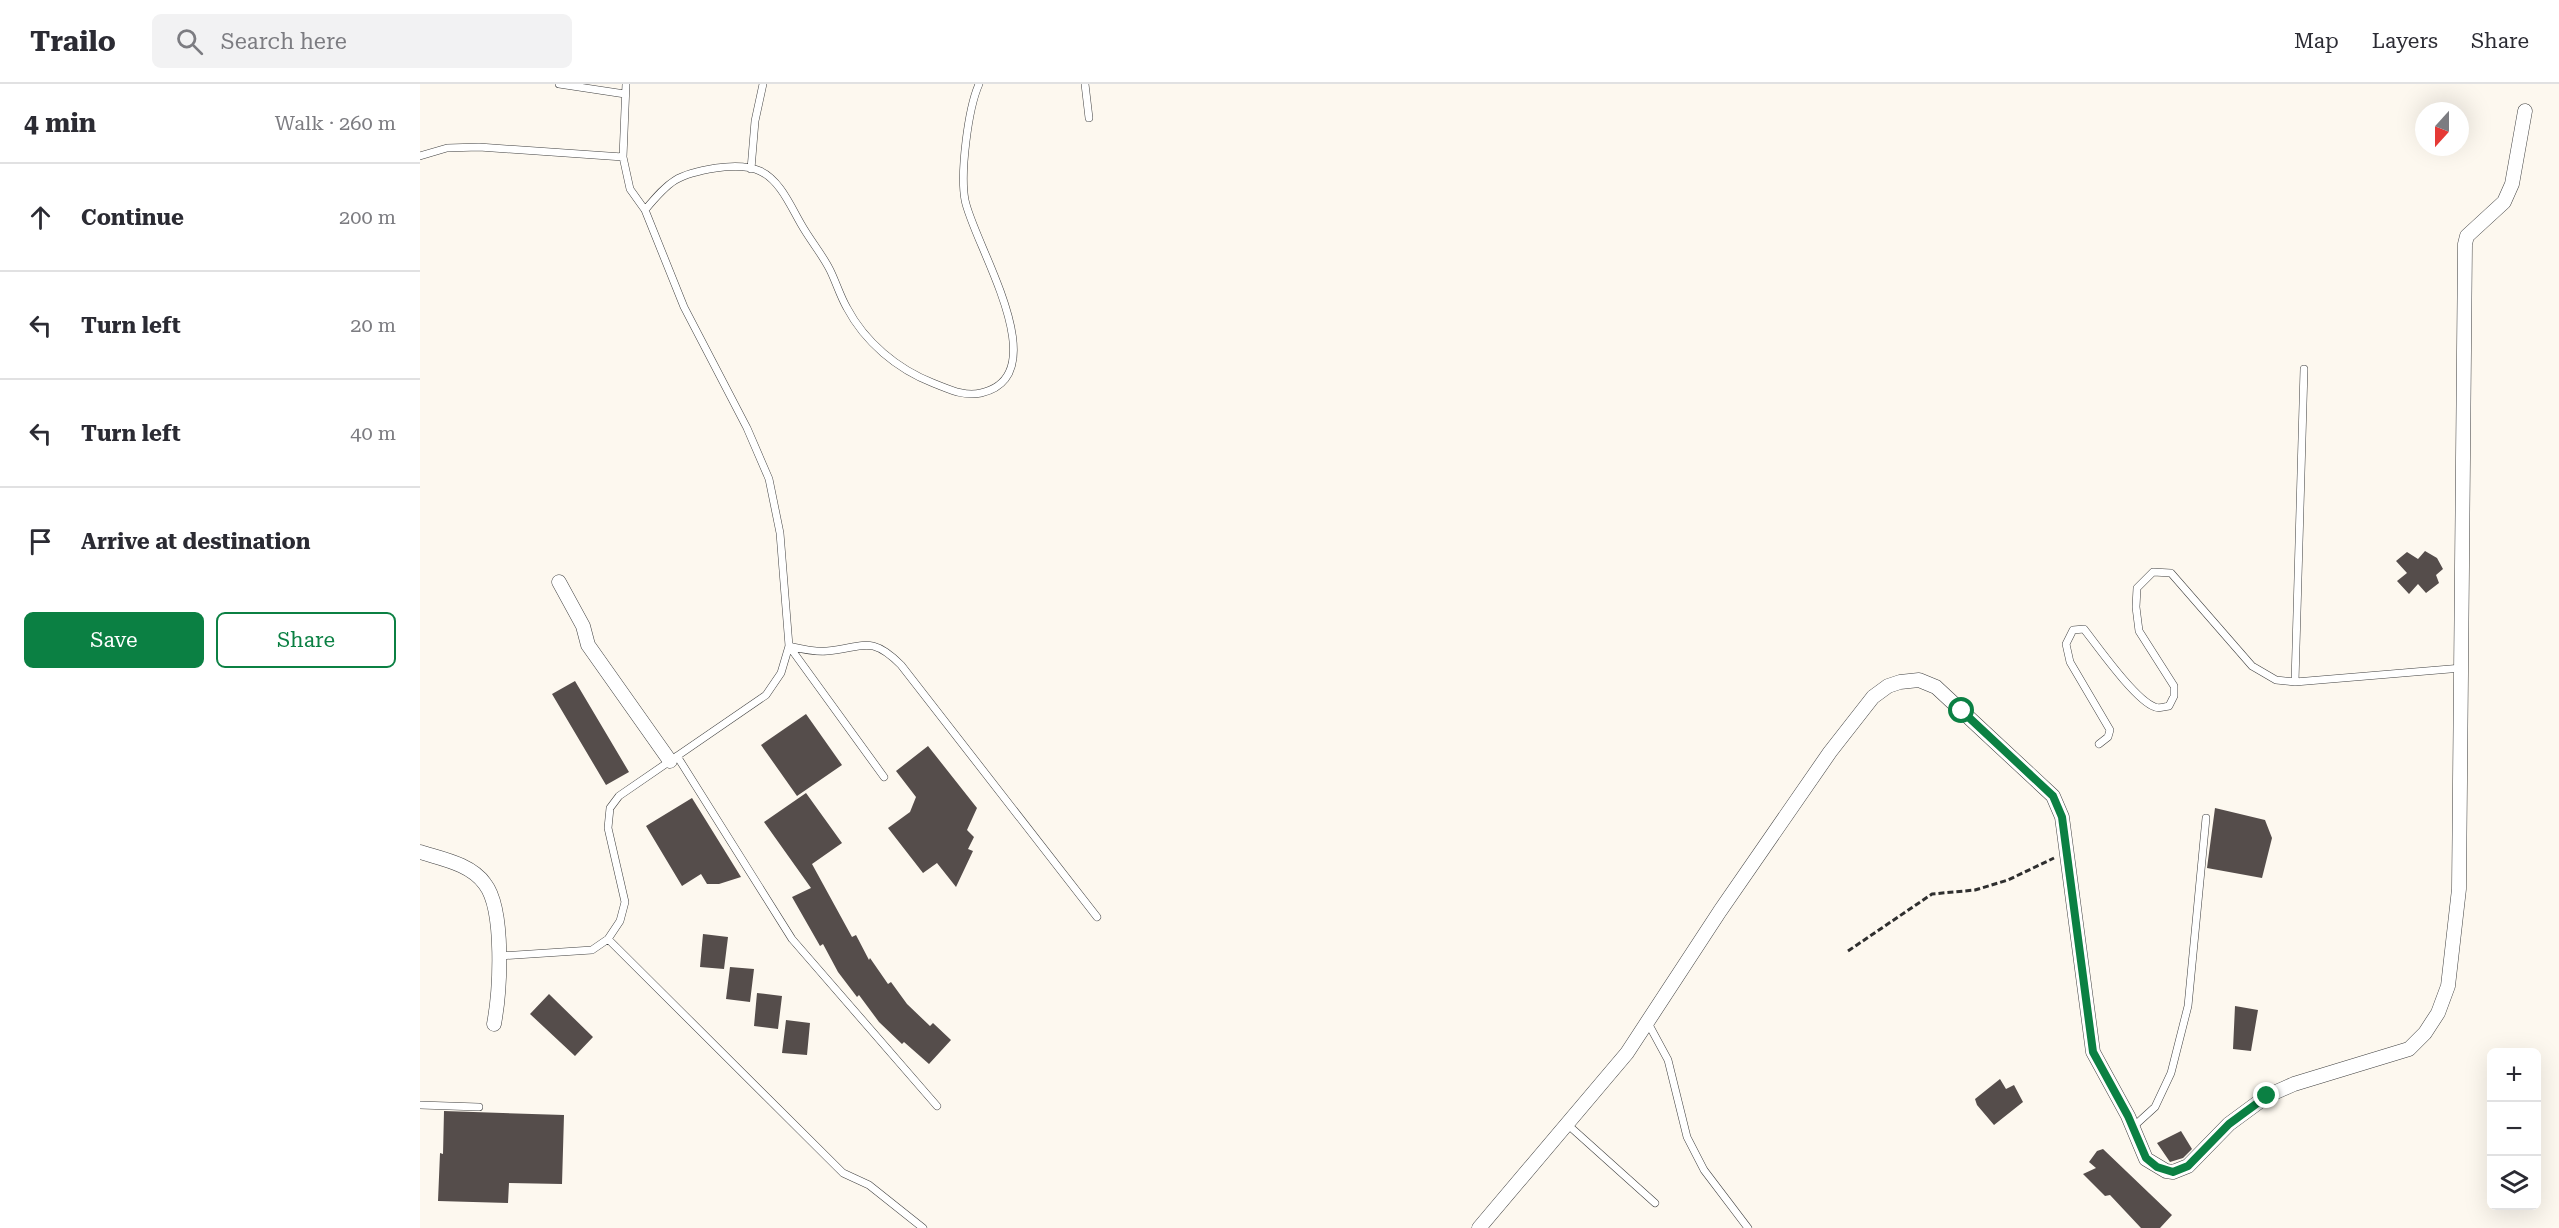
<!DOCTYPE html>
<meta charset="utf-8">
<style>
body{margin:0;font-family:"Roboto Serif",serif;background:#f2f2f3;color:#2b2b33}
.controls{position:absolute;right:18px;bottom:18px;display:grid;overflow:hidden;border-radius:9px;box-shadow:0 6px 24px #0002}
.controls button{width:54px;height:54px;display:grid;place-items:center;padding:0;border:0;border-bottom:2px solid #e1e1e2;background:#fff;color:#2b2b33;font:30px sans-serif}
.compass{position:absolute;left:1995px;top:18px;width:54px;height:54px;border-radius:50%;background:#fff;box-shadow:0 6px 24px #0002;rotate:201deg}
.stop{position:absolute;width:18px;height:18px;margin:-14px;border:4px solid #0b8043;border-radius:50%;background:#fff}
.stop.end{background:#0b8043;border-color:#fff;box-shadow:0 2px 6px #0008}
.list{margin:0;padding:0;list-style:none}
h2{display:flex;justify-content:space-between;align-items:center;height:78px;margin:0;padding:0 24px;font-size:26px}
h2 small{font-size:20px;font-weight:400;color:#7c7c81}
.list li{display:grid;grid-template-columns:39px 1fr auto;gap:18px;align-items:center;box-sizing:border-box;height:108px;padding:0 24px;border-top:2px solid #e1e1e2}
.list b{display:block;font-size:22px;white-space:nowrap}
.list em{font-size:20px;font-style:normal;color:#7c7c81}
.actions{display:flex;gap:12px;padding:18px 24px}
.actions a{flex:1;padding:14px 0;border:2px solid #0b8043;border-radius:9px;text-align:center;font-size:21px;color:#0b8043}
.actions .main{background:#0b8043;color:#fff}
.icon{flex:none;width:33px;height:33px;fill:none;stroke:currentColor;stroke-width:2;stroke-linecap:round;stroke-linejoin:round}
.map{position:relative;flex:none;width:2139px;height:1144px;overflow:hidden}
header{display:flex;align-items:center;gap:36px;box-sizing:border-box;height:84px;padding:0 30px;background:#fff;border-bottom:2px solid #e1e1e2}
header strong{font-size:28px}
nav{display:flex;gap:33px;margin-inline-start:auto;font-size:21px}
.search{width:420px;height:54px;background:#f2f2f3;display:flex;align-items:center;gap:15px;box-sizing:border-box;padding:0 21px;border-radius:9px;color:#7c7c81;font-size:22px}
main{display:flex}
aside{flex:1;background:#fff}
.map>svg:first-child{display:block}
.building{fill:#554d4b}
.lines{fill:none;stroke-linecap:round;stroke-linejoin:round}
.lane-casing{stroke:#404040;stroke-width:8}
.street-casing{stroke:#404040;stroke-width:15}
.path{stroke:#2f2f2f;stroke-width:3;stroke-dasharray:6 3;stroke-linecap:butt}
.lane{stroke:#fff;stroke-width:7}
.street{stroke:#fff;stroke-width:14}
.route{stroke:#0b8043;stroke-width:8}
</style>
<header>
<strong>Trailo</strong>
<div class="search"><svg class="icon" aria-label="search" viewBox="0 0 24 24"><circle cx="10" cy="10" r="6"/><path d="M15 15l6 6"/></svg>Search here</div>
<nav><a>Map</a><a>Layers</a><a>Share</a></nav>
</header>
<main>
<aside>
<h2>4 min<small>Walk · 260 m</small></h2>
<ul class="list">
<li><svg class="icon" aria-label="ahead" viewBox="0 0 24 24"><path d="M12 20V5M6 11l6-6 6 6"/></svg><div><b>Continue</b></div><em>200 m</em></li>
<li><svg class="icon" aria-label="left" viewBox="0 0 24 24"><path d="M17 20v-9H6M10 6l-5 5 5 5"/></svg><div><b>Turn left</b></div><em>20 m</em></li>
<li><svg class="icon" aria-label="left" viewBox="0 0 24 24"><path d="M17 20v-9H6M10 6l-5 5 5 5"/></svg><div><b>Turn left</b></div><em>40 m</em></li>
<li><svg class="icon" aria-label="arrive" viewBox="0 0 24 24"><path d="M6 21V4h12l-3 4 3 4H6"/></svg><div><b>Arrive at destination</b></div></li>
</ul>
<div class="actions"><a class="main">Save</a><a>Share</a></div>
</aside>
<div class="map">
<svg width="2139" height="1144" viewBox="0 0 2139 1144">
<rect width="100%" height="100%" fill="#fdf8ef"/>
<!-- building -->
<path class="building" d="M 2005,467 L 2017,474 L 2023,485 L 2016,491 L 2019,499 L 2006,509 L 1998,500 L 1989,510 L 1977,497 L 1987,489 L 1976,477 L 1987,468 L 1998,475 Z
M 155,597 L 209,688 L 186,701 L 132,610 Z
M 386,630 L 422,681 L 377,712 L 341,661 Z
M 508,662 L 557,724 L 547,746 L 554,753 L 548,765 L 553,767 L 536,803 L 517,779 L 503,789 L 468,744 L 490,728 L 496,713 L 476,687 Z
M 386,709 L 422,759 L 392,780 L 432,853 L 436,851 L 449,876 L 450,874 L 468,900 L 471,898 L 487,920 L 510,942 L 513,939 L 531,956 L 509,980 L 484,958 L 482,960 L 459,938 L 439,911 L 437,913 L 418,888 L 403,860 L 400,862 L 372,813 L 391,804 L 344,738 Z
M 272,714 L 321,793 L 299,800 L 287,800 L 281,790 L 262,802 L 226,742 Z
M 1795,724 L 1845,736 L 1852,754 L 1842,794 L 1787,784 Z
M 283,850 L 308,853 L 304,885 L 280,883 Z
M 310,883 L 334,885 L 330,918 L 306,915 Z
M 337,909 L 362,912 L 358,945 L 334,942 Z
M 129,910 L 173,953 L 155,972 L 110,930 Z
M 1815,922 L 1838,926 L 1831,967 L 1813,965 Z
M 366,936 L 390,939 L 387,971 L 362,969 Z
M 1580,995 L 1586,1005 L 1594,1001 L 1603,1018 L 1574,1041 L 1557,1021 L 1555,1015 Z
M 24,1027 L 144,1031 L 142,1100 L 89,1099 L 88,1119 L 18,1117 L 20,1069 L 23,1070 Z
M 1761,1047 L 1772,1065 L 1763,1074 L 1750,1078 L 1737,1059 Z
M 1683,1065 L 1752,1131 L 1740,1144 L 1721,1144 L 1690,1111 L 1685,1112 L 1663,1090 L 1676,1084 L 1669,1078 L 1677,1067 Z"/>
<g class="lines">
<defs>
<path id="lane" d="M 139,0 L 205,10
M 665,0 L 669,34
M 0,72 L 27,64 L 59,63 L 203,73
M 331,85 L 335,37 L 343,0
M 225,126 C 249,97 257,90 296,84 C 310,82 327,81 340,87 C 360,96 371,123 381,140 C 390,156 402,170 410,186 C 416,198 420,212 427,224 C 445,258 477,285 513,299 C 529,305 544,313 561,309 C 639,291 553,159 545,116 C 540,89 548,25 559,0
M 369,562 C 382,565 393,568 407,567 C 443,564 450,550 481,581 L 677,833
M 369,562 L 464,693
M 1875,598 L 1884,285
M 1679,660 L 1688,653 L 1690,646 L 1650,578 L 1646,560 L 1653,546 L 1664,545 C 1678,563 1716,617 1735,623 C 1739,625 1744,623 1749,622 L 1754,612 L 1754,602 L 1719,547 L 1716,523 L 1717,504 L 1733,488 L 1751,489 L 1832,582 L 1856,596 L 1875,598 L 2042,584
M 257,672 L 372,855 L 517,1022
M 188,855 L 423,1089 L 449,1101 L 503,1144
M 79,872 L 172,866 L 188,855 L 200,837 L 205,818 L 188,744 L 190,724 L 199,712 L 346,611 L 361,589 L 369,562 L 360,449 L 349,395 L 327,344 L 264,223 L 225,126 L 210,105 L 203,73 L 206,0
M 1228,939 L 1248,976 L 1267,1053 L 1284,1086 L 1328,1144
M 0,1021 L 59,1023
M 1147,1040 L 1235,1119
M 1713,1043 L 1735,1023 L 1751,989 L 1768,922 L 1786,734"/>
<path id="street" d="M 139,498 L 163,542 L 168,561 L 250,677
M 0,768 C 22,775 51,780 65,800 C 85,826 80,908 74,940
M 1059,1144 L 1207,969 L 1300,827 L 1410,668 L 1453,613 L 1468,602 L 1480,598 L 1499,596 L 1516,603 L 1633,712 L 1642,733 L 1673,968 L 1708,1032 L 1726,1075 L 1746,1087 L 1753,1088 L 1768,1082 L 1809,1040 L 1847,1012 L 1874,1000 L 1989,965 L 2005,949 L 2018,929 L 2028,902 L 2039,805 L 2045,160 L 2047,152 L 2084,118 L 2092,100 L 2105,27"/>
</defs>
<!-- lane casing -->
<use href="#lane" class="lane-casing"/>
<!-- street casing -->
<use href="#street" class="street-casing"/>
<!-- path -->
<path class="path" d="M 1428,867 L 1512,810 L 1555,806 L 1588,796 L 1634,774"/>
<!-- lane -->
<use href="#lane" class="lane"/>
<!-- street -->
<use href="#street" class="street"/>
</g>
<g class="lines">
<!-- route -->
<path class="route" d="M 1542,627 L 1633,712 L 1642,733 L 1673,968 L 1708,1032 L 1726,1074 L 1737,1083 L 1753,1088 L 1768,1082 L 1809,1040 L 1847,1012"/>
</g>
</svg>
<div class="controls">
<button>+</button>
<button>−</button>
<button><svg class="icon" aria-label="layers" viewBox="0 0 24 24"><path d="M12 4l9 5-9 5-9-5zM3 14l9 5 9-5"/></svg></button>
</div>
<svg class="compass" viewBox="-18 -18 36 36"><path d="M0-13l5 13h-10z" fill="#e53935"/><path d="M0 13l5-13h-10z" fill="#7c7c81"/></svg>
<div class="stop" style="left:1542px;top:627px"></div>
<div class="stop end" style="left:1847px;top:1012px"></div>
</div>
</main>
